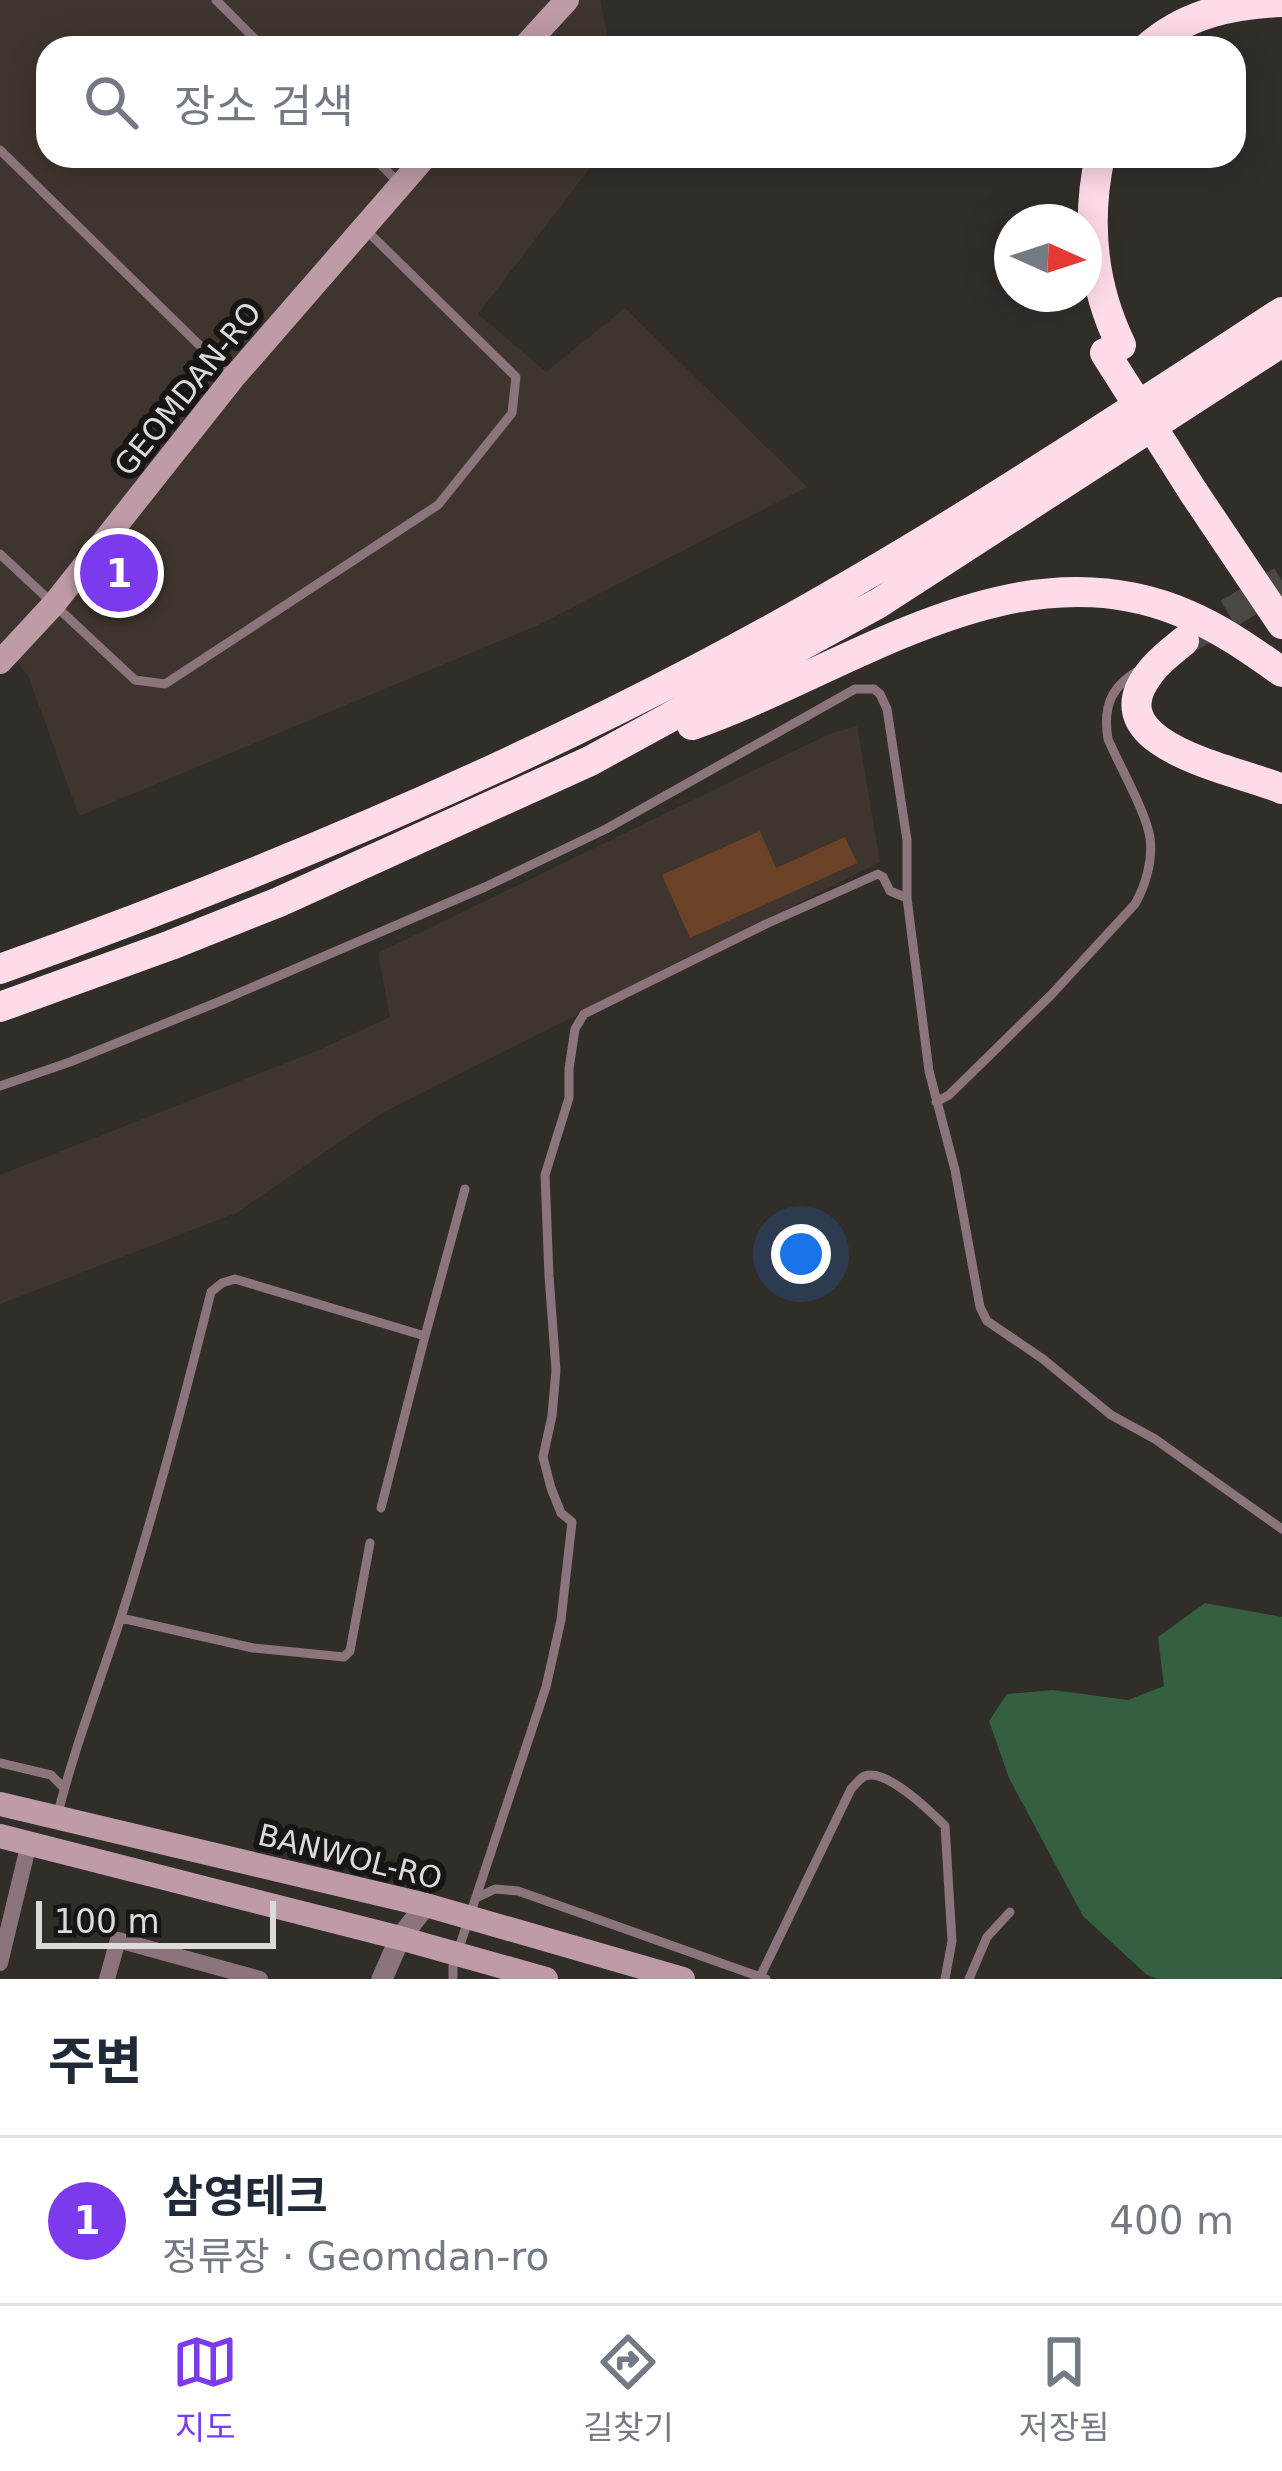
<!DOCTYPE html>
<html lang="ko">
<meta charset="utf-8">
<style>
body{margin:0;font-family:"DejaVu Sans","Noto Sans KR",sans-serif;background:#f2f2f3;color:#1f2937}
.compass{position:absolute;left:994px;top:204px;width:108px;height:108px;border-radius:50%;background:#fff;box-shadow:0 6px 30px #0003;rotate:93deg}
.scale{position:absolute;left:36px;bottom:30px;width:240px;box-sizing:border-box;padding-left:12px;border:6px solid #dddbd9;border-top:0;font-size:33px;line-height:42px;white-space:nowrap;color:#dddbd9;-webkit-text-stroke:9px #181615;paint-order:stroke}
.you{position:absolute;left:801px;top:1254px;width:42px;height:42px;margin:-30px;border:9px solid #fff;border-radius:50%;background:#1a73e8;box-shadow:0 0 0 18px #1a73e833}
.badge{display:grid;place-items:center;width:78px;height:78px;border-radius:50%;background:#7c3aed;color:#fff;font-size:39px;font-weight:700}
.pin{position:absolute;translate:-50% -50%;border:6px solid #fff;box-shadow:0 3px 12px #0006}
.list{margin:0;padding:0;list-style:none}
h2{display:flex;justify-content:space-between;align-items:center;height:156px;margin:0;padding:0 48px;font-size:51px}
h2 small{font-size:39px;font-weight:400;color:#747a83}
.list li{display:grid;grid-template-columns:78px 1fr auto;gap:36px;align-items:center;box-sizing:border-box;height:168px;padding:0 48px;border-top:3px solid #e0e1e3}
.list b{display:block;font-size:45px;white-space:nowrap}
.list p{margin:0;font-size:39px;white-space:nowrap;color:#747a83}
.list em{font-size:39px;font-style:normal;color:#747a83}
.icon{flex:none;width:66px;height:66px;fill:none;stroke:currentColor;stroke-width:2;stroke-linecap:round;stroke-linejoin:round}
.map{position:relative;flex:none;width:1282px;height:1979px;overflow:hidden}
.search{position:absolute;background:#fff;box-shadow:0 6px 30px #0003;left:36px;right:36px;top:36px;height:132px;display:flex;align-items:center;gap:30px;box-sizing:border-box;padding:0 42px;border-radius:36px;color:#747a83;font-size:45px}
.sheet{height:324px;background:#fff}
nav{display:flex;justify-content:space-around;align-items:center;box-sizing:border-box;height:168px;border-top:3px solid #e0e1e3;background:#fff;font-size:33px;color:#747a83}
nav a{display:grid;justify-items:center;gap:6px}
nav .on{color:#7c3aed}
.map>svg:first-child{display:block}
.built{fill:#3e362e}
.forest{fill:#355f41}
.building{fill:#6b4128}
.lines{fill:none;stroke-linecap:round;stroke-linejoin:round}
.motorway-tunnel{stroke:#4b4844;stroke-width:30;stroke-dasharray:30 15;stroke-linecap:butt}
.service{stroke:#8b747c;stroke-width:9}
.minor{stroke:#8b747c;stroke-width:16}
.tertiary{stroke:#8b747c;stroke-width:21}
.secondary{stroke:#bf9ba8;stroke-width:24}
.motorway{stroke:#fedbe8;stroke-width:30}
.motorway-bridge{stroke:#fedbe8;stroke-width:30}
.labels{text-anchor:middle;stroke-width:12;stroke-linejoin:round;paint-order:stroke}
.street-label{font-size:30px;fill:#dddbd9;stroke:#181615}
</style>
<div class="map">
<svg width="1282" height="1979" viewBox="0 0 1282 1979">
<rect width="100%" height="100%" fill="#312e2a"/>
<!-- built -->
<path class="built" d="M 0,0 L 600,0 L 610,48 L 48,48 L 48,156 L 599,156 L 478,314 L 546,372 L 625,308 L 807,487 L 536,626 L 79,816 L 28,675 L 0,642 Z
M 857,726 L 880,862 L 382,1113 L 236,1213 L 0,1304 L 0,1175 L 319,1050 L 390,1017 L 378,953 L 827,735 Z"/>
<!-- forest -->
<path class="forest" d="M 1205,1603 L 1282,1617 L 1282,1977 L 1279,1979 L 1158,1979 L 1147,1975 L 1083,1916 L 1009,1778 L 989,1721 L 1007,1694 L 1053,1690 L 1128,1700 L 1164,1686 L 1158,1637 Z"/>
<!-- building -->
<path class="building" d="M 760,831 L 776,868 L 845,837 L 857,863 L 690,938 L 662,875 Z"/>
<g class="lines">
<!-- motorway-tunnel -->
<path class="motorway-tunnel" d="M 1190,637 L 1282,581"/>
<!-- service -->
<path class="service" d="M 216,0 L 264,48
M 0,150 L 233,378
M 372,156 L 400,184
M 0,554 L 135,680 L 165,684 L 438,505 L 512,413 L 516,377 L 366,230
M 0,1086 L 70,1062 L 218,1002 L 485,887 L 606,829 L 855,689 L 874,689 L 880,694 L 887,709 L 907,840 L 907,898 L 929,1071 L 955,1170 L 980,1307 L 987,1321 L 1043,1359 L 1111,1415 L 1155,1439 L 1282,1529
M 936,1102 L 949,1095 L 1052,994 L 1135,904 C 1146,885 1153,859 1150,838 C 1147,814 1118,763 1108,739 C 1102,704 1113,684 1143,668
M 425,1336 L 465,1189
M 121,1618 L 253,1648 L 344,1657 L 350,1651 L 370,1543
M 0,1763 L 51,1775 L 64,1788
M 57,1817 C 74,1748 100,1682 122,1614 C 156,1508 184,1400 211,1292 L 222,1283 L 235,1279 L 425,1336 L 381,1508
M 478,1897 L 495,1889 L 518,1891 L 766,1979
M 760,1977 L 851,1789 C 855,1785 860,1778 865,1776 C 886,1768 931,1812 945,1826 L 952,1941 L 945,1979
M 453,1979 L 453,1966 L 546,1687 L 561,1620 L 572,1522 L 561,1513 L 551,1488 L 543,1457 L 552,1416 L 556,1370 L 549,1276 L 545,1175 L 569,1098 L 569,1069 L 575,1029 L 584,1014 L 766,924 L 878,874 L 883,877 L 890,891 L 907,898
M 969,1979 L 987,1937 L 1010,1912"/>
<!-- minor -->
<path class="minor" d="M 0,1963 L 29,1843
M 107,1979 L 118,1940 L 260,1979"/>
<!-- tertiary -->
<path class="tertiary" d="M 382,1979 L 400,1938 L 426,1905"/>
<!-- secondary -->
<path class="secondary" d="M 523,48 L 567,0
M 0,662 L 54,604 L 233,378 L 426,156
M 0,1804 L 426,1905 L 683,1979
M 0,1836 L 400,1938 L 546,1979"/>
<!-- motorway -->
<path class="motorway" d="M 1147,48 C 1185,14 1232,4 1282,2
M 1100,156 C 1086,221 1092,285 1121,345
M 1194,493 L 1282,624
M 1184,641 C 1172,651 1158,661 1149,674 C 1093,747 1240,770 1282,789
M 692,725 C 850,670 1015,539 1188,615 C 1223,630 1252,651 1282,672
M 0,969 C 240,883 475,786 701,667 C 902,562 1092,436 1282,312
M 0,1007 L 171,945 L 279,902 L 590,761 L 879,603 L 1282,342"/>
<!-- motorway-bridge -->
<path class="motorway-bridge" d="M 1105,353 L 1194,493"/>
</g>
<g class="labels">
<!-- street labels -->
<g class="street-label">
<text transform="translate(188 389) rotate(-51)" y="10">GEOMDAN-RO</text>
<text transform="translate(350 1857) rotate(14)" y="10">BANWOL-RO</text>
</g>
</g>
</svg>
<svg class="compass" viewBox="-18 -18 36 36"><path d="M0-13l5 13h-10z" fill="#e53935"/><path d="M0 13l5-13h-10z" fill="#747a83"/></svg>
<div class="scale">100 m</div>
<div class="you"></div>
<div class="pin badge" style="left:119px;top:573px">1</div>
<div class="search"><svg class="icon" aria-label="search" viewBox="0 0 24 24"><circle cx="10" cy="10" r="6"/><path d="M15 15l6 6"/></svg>장소 검색</div>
</div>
<section class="sheet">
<h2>주변<small></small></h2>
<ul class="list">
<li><span class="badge">1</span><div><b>삼영테크</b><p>정류장 · Geomdan-ro</p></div><em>400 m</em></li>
</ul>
</section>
<nav>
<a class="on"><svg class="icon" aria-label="map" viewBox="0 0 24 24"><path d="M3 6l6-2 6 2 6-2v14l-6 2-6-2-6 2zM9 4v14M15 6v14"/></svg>지도</a>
<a><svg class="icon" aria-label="directions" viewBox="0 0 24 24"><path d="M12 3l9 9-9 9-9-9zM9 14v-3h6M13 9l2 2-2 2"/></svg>길찾기</a>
<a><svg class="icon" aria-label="saved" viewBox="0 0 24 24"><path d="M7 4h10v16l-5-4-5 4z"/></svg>저장됨</a>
</nav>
